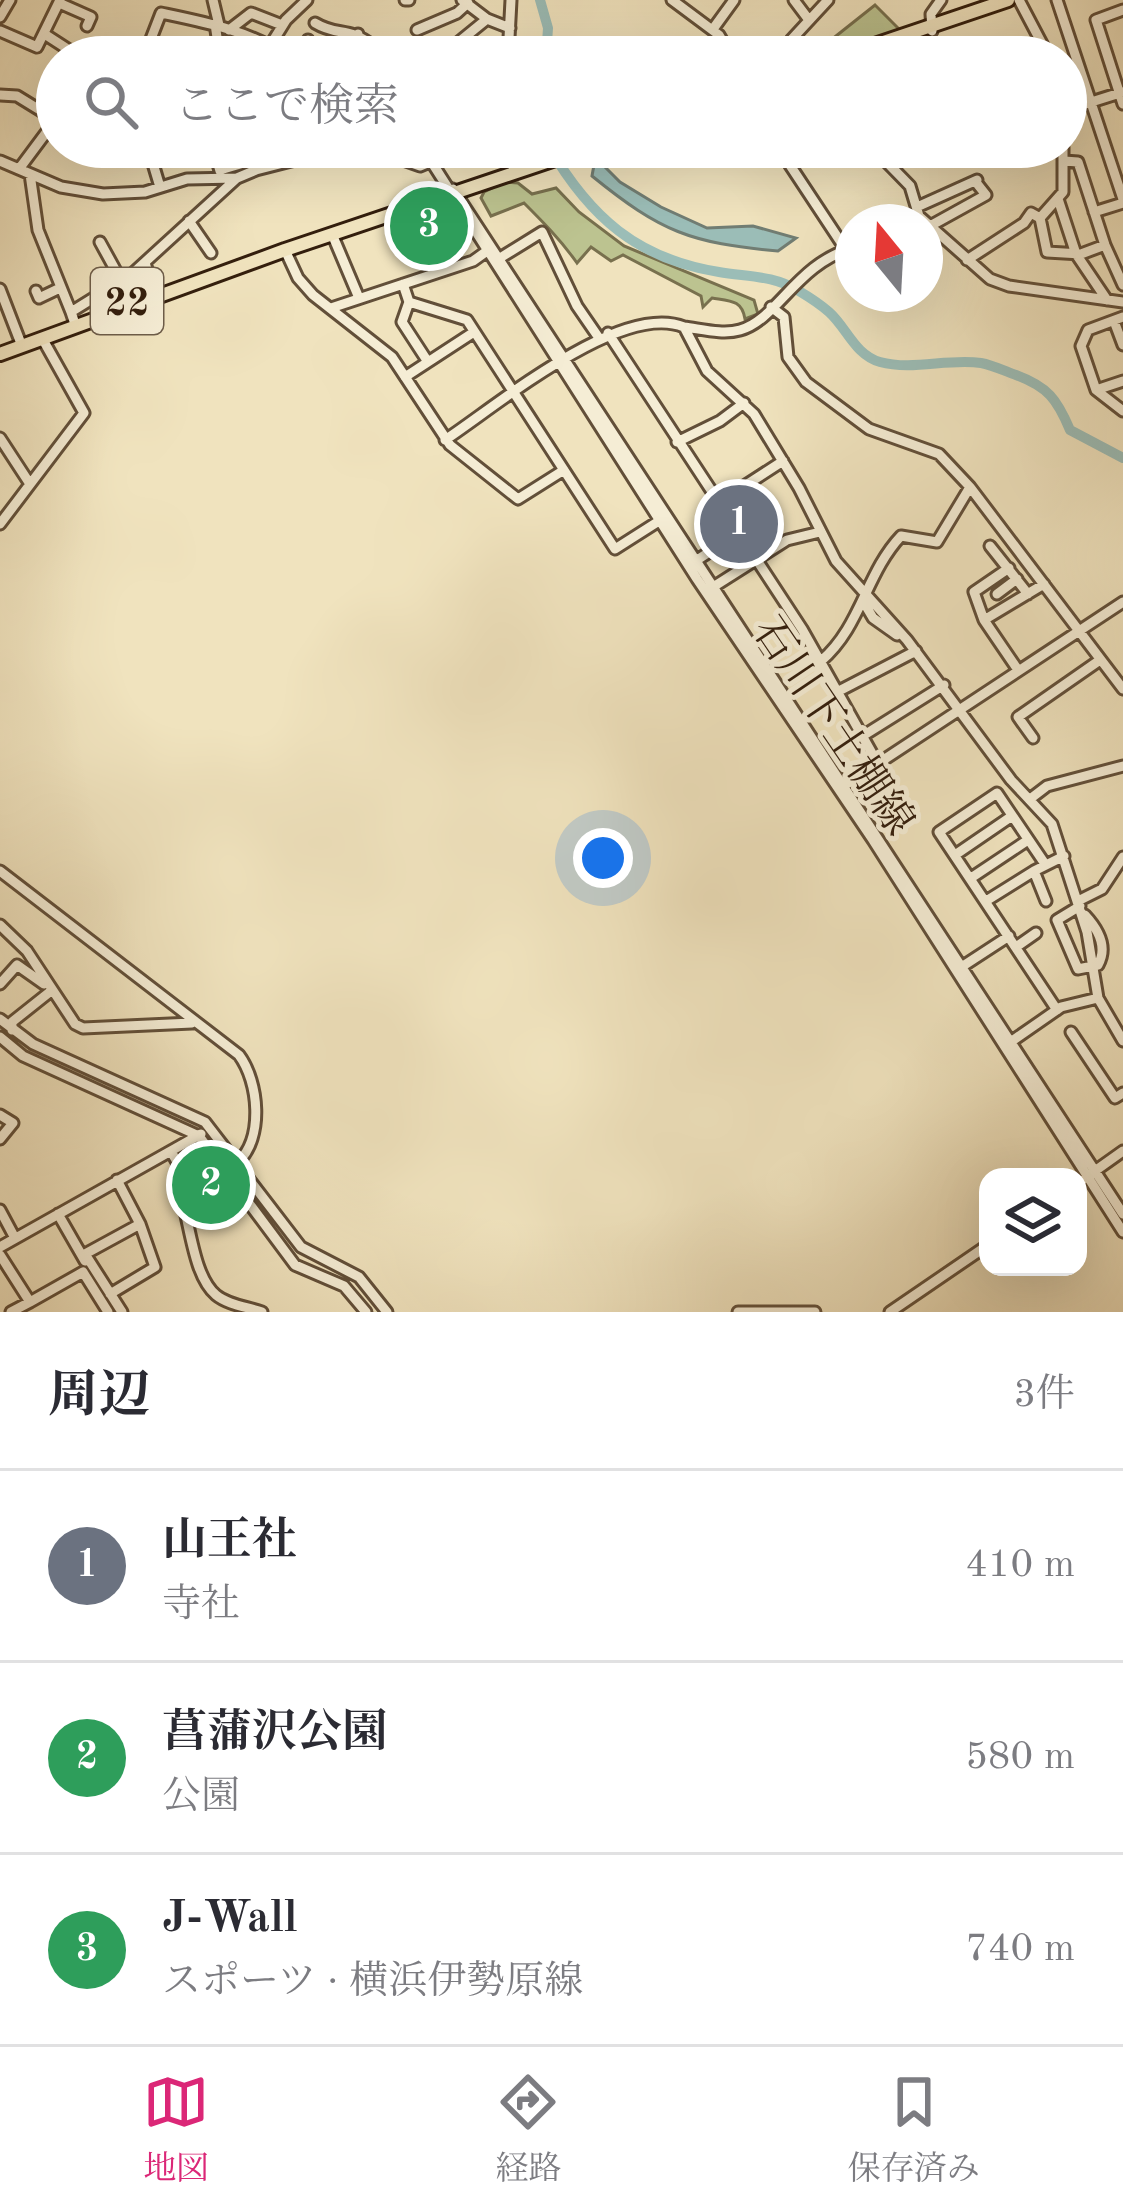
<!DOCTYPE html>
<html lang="ja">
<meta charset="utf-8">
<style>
body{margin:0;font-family:"Old Standard TT","Noto Serif JP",serif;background:#f2f2f3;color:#2b2b33}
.controls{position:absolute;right:36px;bottom:36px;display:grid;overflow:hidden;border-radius:24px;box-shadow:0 12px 48px #0002}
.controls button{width:108px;height:108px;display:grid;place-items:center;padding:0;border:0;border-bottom:3px solid #e1e1e2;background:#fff;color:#2b2b33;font:60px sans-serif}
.compass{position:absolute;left:835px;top:204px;width:108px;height:108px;border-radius:50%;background:#fff;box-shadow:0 12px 48px #0002;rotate:342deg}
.you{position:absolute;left:603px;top:858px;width:42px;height:42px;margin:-30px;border:9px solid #fff;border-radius:50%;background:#1a73e8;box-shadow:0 0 0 18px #1a73e833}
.badge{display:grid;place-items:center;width:78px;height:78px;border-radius:50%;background:#db2777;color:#fff;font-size:39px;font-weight:700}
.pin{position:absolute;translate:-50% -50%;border:6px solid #fff;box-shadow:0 3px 12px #0006}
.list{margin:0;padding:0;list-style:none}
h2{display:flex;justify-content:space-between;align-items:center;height:156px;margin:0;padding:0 48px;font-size:51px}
h2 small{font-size:39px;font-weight:400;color:#7c7c81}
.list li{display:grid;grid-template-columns:78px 1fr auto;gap:36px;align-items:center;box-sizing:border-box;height:192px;padding:0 48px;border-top:3px solid #e1e1e2}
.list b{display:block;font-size:45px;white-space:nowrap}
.list p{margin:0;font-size:39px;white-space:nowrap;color:#7c7c81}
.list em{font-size:39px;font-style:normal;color:#7c7c81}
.icon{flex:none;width:66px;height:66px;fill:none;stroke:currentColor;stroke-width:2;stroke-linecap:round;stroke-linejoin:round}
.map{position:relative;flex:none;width:1123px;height:1312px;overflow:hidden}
.search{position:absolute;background:#fff;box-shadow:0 12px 48px #0002;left:36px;right:36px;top:36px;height:132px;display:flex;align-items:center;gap:30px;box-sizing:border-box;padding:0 42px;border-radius:66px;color:#7c7c81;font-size:45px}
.sheet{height:732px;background:#fff}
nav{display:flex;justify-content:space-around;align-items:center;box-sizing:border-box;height:168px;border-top:3px solid #e1e1e2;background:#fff;font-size:33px;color:#7c7c81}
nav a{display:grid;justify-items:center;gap:6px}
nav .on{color:#db2777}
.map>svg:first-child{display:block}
.green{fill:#bcc390;stroke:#78704e;stroke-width:3}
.water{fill:#9bbdb7;stroke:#717d73;stroke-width:3}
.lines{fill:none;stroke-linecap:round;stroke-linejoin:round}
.river{stroke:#9bbdb7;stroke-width:10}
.minor-casing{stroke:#624f39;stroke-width:15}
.major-casing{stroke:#331e0d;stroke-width:18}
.minor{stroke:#f5edd5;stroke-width:9}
.major{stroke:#f0e3be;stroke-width:12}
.labels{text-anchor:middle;stroke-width:10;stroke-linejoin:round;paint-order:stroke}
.shield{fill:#f5edd5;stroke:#6d5c49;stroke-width:3}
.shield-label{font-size:39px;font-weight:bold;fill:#331e0d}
.street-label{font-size:42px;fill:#331e0d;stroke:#f5edd5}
</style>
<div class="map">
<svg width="1123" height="1312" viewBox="0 0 1123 1312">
<rect width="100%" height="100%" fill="#f0e3be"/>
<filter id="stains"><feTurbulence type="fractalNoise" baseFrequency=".00167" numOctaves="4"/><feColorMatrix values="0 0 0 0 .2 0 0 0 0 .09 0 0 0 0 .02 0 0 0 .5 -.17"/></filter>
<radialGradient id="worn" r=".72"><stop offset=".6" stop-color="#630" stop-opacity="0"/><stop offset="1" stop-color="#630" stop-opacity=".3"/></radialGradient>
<!-- green -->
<path class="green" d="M 875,5 L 900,30 L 834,52 L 826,44 Z
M 504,182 L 518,183 L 532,194 L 556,188 L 579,212 L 624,246 L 754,300 L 758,314 L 745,319 C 742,300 731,301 712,298 L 703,307 L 701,296 L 623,255 L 611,261 L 591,247 L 577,263 C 561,240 541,220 524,203 L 491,216 L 481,198 L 484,192 Z
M 200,1144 L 233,1191 L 201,1213 L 193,1178 L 182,1160 Z"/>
<!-- water -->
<path class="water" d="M 601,163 L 620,182 L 661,207 L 707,228 L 753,226 L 796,238 L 778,251 C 690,243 661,232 592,176 L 594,165 Z"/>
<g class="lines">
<!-- river -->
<path class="river" d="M 540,0 L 548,28 L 546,57
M 549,147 C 590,217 637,259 719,272 C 748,277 773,275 799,291 C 809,297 820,304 829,312 C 847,328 855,355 880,362 C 913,371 948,358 981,363 C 992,365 1005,371 1016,375 C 1048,387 1057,399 1070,430 L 1123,458"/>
<defs>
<path id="minor" d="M 213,0 L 219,25
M 405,0 L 409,0
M 462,0 L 487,19 L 510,28
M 672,0 L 719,35 L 732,57
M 794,0 L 809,20
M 1019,0 L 1049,57
M 1057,0 L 1123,199
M 59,3 L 91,17 L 87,26
M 1123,10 L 1096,20 L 1123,104
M 0,17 L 10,0
M 315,23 C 338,37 348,26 373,46
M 215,24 L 220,57
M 713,29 L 734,0
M 229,30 L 251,13 L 282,25
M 417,30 L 457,13 L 468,3
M 0,31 L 37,47 L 60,0
M 932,31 L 931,14 L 941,0
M 46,35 L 80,57
M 444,54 L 487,19
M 110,57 L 114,46 L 144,57
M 144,57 L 161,13 C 204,22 251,31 288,57
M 179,57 L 216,46
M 263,57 L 286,20 L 307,0
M 299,57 L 308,40
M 346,57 L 358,34
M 508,57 L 511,0
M 813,57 L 791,40 L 828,0
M 911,57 L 911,39 L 917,31
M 0,95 L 17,96 L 56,120
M 1066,110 L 1123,92
M 69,147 L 94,153 L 134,147
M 148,147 L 160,187
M 213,147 L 220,171
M 422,147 L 697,579 L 873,840 L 1123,1232
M 778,147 L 846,250
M 872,147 L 910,186 L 919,216 L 990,279 L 1009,286 L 1123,302
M 984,147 L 984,148
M 1063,147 L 1063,192 L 1040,218 L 1047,252 L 1081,254 L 1105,245
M 0,161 L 61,187 L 103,194 L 145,192 L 187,179 L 237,178
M 789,161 L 810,147
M 1064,161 L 1078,162 L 1105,245 L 1123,285
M 19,169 L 57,118
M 220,170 L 281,152 L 280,147
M 30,174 L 38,230 L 71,312
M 453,189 L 1123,1214
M 1058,199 L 1076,254 L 1107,300
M 917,207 L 977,180
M 1094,212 L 1123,203
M 189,221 L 211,253
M 930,226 L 986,195 L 975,181
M 332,234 L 359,298
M 100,242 L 122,282
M 285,250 L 298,278 L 313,295 L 392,357 L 450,445 L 518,499 L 564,470
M 500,258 L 542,232 L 577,306 L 599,338
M 967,260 L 1024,223 L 1031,213 L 1040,218
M 145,263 L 154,291
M 403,284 L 409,302 L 467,320 L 615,549 L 659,521
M 0,289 L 20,341
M 36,291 L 39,298 L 60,288
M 409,302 L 402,322 L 428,362
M 771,307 L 784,317 L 788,357 L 806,382 L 869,429 L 939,454 L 970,487 L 1123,689
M 331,308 L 473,261 L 487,251
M 1123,317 L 1088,330 L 1081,346 L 1096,390 L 1123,411
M 74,321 L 71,312 L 132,274 L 237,178 L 256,170 L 311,156 L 354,153 L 383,153 L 420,166 L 432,161
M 1114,321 L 1123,345
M 684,327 C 701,329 723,335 740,330 C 777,320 797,263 853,248
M 608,333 L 802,629 L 878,764
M 405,377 L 474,332
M 1096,390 L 1123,381
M 0,438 L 30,484
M 445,440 C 498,405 621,301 684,327 L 707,371 L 754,414 L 799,488 L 836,561 L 907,640 L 1011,780 L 1052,824 L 1087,932 L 1098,998 L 1123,1041
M 677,442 L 720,421 L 744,403
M 718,503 L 783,461
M 0,524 L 84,413 L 42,338
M 990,546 L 1028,594
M 697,560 L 737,534
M 710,589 L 787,540 L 820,532
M 997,594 L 1017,579
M 863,601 L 873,618 L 897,635
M 984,620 L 974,592 L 1009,568
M 821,661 C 861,627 866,573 901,536 L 937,542 L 970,487
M 1018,670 L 984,620 L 1044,584
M 837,692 L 916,651
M 861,737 L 944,685
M 1033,738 L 1018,717 L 1100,660
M 844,786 L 1123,602
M 1030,799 L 1047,786 L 1123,766
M 955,855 L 1012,816
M 1045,864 L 997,793 L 939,832 L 1057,1010
M 0,871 L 239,1055 C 259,1082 264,1138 238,1162
M 971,878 L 1028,840
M 986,901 L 1034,871
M 1046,901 L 1034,871 L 1064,856
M 1078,901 L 1102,889 L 1123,857
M 1080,906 L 1057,920 L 1078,969 L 1098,965 C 1108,947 1098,929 1085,915
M 0,925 L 27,951 L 75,1024 L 83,1028 L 192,1023
M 1016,947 L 1036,933
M 963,966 L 1009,936
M 0,984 L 17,965 L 44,984
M 0,1019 L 33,1044 L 205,1122 L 301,1247 L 359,1277 L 387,1312
M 12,1030 L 12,1022 L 51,991
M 1071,1032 L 1115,1098 L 1123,1093
M 0,1037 L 23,1056 L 199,1136 L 295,1265 L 344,1286 L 366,1312
M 1012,1041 L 1061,1007 L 1098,998
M 0,1115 L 13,1123 L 0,1139
M 172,1153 L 186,1178 L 177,1185 C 190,1214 191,1274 216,1295 C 228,1305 248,1307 262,1312
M 1078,1183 L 1123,1151
M 0,1210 L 15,1238
M 58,1214 L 85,1261
M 0,1247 L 201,1134
M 0,1255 L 30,1302 L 83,1272 L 108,1312
M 110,1294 L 155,1267 L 140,1224 L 117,1180
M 11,1312 L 30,1302
M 122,1312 L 85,1254 L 140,1224
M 738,1312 L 815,1312
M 890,1312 L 988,1245"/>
<path id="major" d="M 839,57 L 1008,0
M 0,354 L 285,250 L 591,147"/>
</defs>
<!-- minor casing -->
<use href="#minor" class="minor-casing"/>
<!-- major casing -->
<use href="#major" class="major-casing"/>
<!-- minor -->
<use href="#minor" class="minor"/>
<!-- major -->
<use href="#major" class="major"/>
</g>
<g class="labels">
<!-- shield labels -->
<rect class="shield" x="91" y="268" width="72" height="66" rx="9"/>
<g class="shield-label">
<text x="127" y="315">22</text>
</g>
<!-- street labels -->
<g class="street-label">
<text transform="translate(835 725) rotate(56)" y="15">石川下土棚線</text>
</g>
</g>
<rect width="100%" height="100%" filter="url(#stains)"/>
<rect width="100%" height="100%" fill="url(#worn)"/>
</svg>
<div class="controls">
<button><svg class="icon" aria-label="layers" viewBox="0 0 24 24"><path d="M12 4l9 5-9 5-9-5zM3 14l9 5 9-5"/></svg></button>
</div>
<svg class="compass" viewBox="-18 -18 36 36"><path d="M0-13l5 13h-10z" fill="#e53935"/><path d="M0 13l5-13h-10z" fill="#7c7c81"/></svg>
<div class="you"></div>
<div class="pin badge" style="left:739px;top:524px;background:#6b7280">1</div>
<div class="pin badge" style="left:211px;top:1185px;background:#2e9e5b">2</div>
<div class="pin badge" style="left:429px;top:226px;background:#2e9e5b">3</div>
<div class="search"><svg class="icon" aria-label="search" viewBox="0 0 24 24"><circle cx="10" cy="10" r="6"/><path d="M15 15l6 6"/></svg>ここで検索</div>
</div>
<section class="sheet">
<h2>周辺<small>3件</small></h2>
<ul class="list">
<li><span class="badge" style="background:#6b7280">1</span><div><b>山王社</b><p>寺社</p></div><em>410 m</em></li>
<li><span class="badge" style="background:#2e9e5b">2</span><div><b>菖蒲沢公園</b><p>公園</p></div><em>580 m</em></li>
<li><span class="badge" style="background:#2e9e5b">3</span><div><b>J-Wall</b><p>スポーツ · 横浜伊勢原線</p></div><em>740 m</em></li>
</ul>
</section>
<nav>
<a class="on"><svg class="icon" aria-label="map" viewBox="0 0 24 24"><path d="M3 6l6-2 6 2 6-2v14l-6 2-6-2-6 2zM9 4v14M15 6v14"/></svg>地図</a>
<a><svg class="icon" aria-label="directions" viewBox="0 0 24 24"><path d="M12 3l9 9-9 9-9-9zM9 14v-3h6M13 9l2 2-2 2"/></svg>経路</a>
<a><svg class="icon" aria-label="saved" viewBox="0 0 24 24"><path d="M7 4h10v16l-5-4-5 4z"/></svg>保存済み</a>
</nav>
